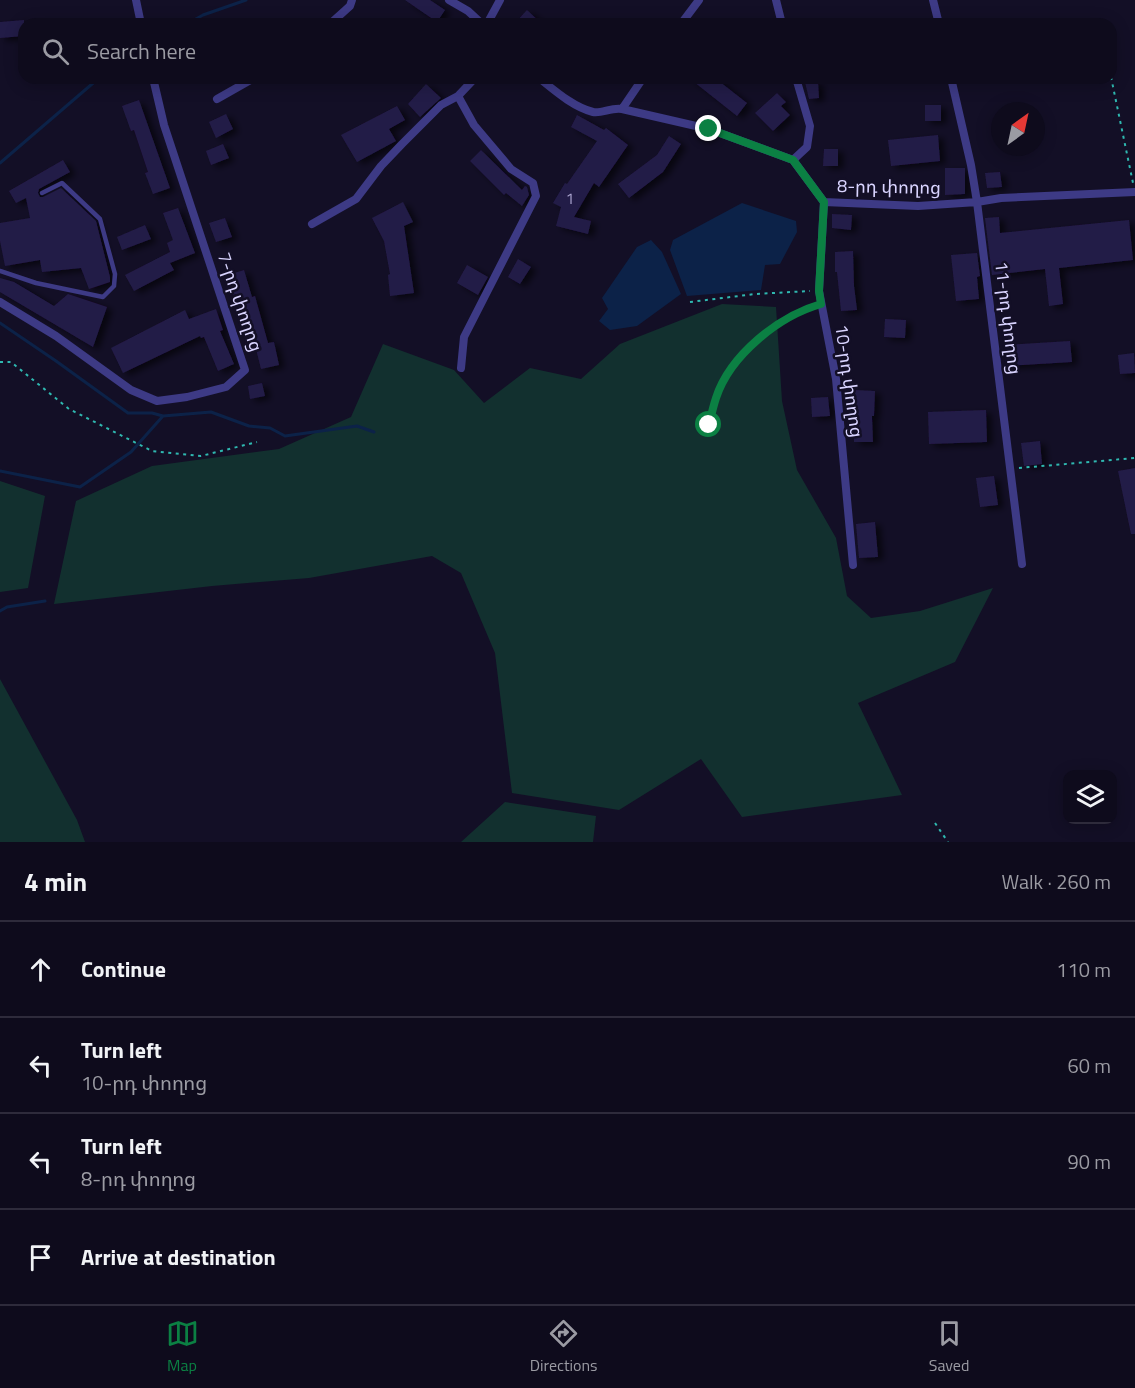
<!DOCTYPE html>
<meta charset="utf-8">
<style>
body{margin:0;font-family:"Titillium Web","Noto Sans Armenian",sans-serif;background:#171425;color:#f1f3f6}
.controls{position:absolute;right:18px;bottom:18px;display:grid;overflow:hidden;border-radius:12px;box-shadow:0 3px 15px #0003}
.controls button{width:54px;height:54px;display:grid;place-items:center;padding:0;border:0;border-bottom:2px solid #2e2b3b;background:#0e0b1c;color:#f1f3f6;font:30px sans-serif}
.compass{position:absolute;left:991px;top:102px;width:54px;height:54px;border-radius:50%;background:#0e0b1c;box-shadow:0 3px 15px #0003;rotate:33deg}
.stop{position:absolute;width:18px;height:18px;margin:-14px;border:4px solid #0b8043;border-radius:50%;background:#fff}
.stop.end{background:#0b8043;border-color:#fff;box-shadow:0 2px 6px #0008}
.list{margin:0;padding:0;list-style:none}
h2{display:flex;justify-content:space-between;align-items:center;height:78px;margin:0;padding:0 24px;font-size:26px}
h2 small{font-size:20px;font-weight:400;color:#9b9ba3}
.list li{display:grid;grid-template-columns:39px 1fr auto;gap:18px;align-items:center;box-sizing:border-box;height:96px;padding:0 24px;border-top:2px solid #2e2b3b}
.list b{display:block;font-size:22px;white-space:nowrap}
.list p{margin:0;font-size:20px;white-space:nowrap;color:#9b9ba3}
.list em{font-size:20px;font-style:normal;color:#9b9ba3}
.icon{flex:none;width:33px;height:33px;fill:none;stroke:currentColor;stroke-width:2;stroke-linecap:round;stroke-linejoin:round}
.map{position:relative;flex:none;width:1135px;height:842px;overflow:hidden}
.search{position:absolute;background:#0e0b1c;box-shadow:0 3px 15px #0003;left:18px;right:18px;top:18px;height:66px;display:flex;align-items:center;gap:15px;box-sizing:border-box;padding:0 21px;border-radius:18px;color:#9b9ba3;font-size:22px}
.sheet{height:462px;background:#0e0b1c}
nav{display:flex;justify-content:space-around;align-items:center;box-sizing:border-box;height:84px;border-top:2px solid #2e2b3b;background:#0e0b1c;font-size:16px;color:#9b9ba3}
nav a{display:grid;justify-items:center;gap:3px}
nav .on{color:#0b8043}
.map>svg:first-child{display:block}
.green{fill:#12302f}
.water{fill:#0c2248}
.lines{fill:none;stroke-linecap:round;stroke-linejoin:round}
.stream{stroke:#0c2248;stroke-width:3}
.building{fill:#241b47;filter:url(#shadow)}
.path{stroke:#2fb8b0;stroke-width:2;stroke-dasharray:3 4.5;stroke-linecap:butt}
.service{stroke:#3d3a85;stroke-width:4.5}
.minor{stroke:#3d3a85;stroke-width:8}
.route{stroke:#0b8043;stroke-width:8}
.labels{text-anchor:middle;stroke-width:5;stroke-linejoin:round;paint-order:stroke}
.number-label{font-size:15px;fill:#aca6d1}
.street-label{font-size:18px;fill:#d9d4ff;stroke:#130f26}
</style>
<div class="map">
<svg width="1135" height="842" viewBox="0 0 1135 842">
<defs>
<filter id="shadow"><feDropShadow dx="5.5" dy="3" stdDeviation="3" flood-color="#0009"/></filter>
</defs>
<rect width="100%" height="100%" fill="#130f26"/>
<!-- green -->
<path class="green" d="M 722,304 L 776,307 L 782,401 L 797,470 L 836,538 L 847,596 L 871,618 L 920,611 L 993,588 L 955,662 L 858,703 L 902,795 L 742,817 L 701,759 L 619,810 L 512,793 L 495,653 L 461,573 L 432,556 L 309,578 L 212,586 L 54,604 L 76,501 L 152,466 L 279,449 L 351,417 L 383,344 L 454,370 L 484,403 L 530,368 L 581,379 L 620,344 Z
M 0,481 L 45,496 L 28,588 L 0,592 Z
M 0,679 L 77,820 L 85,842 L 0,842 Z
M 505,802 L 596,816 L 593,842 L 461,842 Z"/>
<!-- water -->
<path class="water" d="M 742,203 L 796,221 L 797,232 L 780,264 L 765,265 L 761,290 L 687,296 L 670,250 L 673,240 Z
M 651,240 L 662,252 L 681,294 L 637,326 L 610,330 L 599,321 L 608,309 L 602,298 L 637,247 Z"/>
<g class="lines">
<!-- stream -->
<path class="stream" d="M 187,24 L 203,15 L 246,0
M 0,163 L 99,78
M 0,323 L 56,361 L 128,413 L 152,413 L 163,416 L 211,412 L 249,426 L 270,428 L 285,436 L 357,426 L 374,432
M 0,471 L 80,487 L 131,452 L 163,416
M 0,611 L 7,607 L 45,601"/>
</g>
<!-- building -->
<path class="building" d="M 405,0 L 430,0 L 445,10 L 437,22 Z
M 527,10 L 542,24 L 514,24 Z
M 24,20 L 24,36 L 0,38 L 0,22 Z
M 689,78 L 715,78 L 747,103 L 737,116 Z
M 805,82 L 818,82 L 819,98 L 809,99 Z
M 426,84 L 441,98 L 420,117 L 408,104 Z
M 777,93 L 786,102 L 781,106 L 790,115 L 773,131 L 755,113 Z
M 139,100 L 170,188 L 153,194 L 145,173 L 148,172 L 134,130 L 131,131 L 122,106 Z
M 925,105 L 941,105 L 941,121 L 925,121 Z
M 397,106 L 405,120 L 389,129 L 396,141 L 357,162 L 341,135 Z
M 226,114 L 233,129 L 216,138 L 209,122 Z
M 577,115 L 604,130 L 606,128 L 628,145 L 599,187 L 594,183 L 574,217 L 591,221 L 588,234 L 556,226 L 561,207 L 553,203 L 565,183 L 567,184 L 597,141 L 571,127 Z
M 938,135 L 940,161 L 891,166 L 888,140 Z
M 669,136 L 681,144 L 663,172 L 629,198 L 618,184 L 657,155 Z
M 223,144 L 229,158 L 211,165 L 206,151 Z
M 824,149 L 838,149 L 838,166 L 823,166 Z
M 481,150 L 522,190 L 525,186 L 527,187 L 529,195 L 522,206 L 506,193 L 504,195 L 470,161 Z
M 63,160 L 70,172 L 39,189 L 38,193 L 40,197 L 43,197 L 61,188 L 96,221 L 110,277 L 110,282 L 89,289 L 81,268 L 42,272 L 40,260 L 5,266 L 0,241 L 0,223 L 30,218 L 26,198 L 16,203 L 9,191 Z
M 945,168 L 965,168 L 965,194 L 945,195 Z
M 1000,172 L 1002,187 L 987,188 L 985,173 Z
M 403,202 L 413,222 L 404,226 L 414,293 L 390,296 L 388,275 L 390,274 L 384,241 L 372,218 Z
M 178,208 L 195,253 L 170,263 L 174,270 L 134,291 L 125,275 L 170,252 L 167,243 L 173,240 L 163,213 Z
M 832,214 L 852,215 L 851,230 L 832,228 Z
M 999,217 L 1000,233 L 1129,220 L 1133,260 L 1059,268 L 1063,304 L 1049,306 L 1045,269 L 992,275 L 985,218 Z
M 225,218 L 232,237 L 216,242 L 209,223 Z
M 145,225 L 151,239 L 122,250 L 117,237 Z
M 853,251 L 854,286 L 857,310 L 841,311 L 837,272 L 835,272 L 835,252 Z
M 977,253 L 980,276 L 977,277 L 979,299 L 956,301 L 951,255 Z
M 518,259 L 531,267 L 520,284 L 508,277 Z
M 467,265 L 488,277 L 478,295 L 457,283 Z
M 244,270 L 252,297 L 255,296 L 268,343 L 274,342 L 279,365 L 261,369 L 253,337 L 248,339 L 236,294 L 233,295 L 228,275 Z
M 0,278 L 14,282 L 54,306 L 68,294 L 107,307 L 93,347 L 0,292 Z
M 216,309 L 223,330 L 220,331 L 234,364 L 218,371 L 204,337 L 201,338 L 200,336 L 123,373 L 111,348 L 185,310 L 189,319 Z
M 885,319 L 906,320 L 905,338 L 884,337 Z
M 1070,341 L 1072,362 L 1006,366 L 1005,345 Z
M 1134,353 L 1135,373 L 1120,374 L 1118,355 Z
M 262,383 L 265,396 L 250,399 L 248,386 Z
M 855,390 L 875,391 L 874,416 L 872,416 L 873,442 L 854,442 Z
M 828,397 L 830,416 L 812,417 L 811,398 Z
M 986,410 L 987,442 L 929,444 L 928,412 Z
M 1040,441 L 1042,464 L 1024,466 L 1021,443 Z
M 1135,468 L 1135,534 L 1131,534 L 1118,471 Z
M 994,476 L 998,505 L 980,507 L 976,478 Z
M 875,522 L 878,557 L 859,558 L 856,524 Z"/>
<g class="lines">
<!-- path -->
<path class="path" d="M 1100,21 L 1100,24
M 1111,77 L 1133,183
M 690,302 L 755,294 L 810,291
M 0,362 L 11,362 L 69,409 L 152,451 L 201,456 L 257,442
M 709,425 C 711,416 713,407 716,398 C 728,360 775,317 813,307
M 1019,468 L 1135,458
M 935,823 L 948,842"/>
<!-- service -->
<path class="service" d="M 0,271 L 36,283 L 103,297 L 114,286 L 115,274 L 100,219 L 62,183 L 42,193"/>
<!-- minor -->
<path class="minor" d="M 136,0 L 141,24
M 449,0 L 468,11 L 482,24
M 776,0 L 782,24
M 933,0 L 939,24
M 330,24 L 350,6 L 352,0
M 487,24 L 500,0
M 681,24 L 699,0
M 539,78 C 554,90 573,107 593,112 C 601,114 612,107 622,109 L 709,129 L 793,160 L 824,202 L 918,206 L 977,202 L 1001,198 L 1135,192
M 951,78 L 971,165 L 977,202 L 1022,564
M 458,96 L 474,125 L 511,169 L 533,183 L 536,196 L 464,337 L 461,368
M 217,99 L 254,78
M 622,109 L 643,78
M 793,160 L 807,147 L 810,126 L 796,78
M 824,202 L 819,291 L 836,379 L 853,565
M 312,224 L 356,199 L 381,166 L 402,144 L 441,105 L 458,96 L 475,78
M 0,302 L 56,336 L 131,390 L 157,401 L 187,397 L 226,387 L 245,370 L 164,125 L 153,78"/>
</g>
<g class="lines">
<!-- route -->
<path class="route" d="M 709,129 L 793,160 L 824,202 L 819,291 L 821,304 C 779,316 730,355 716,398 C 713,407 711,416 709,425"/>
</g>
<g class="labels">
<!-- number labels -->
<g class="number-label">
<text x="570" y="204">1</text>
</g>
<!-- street labels -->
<g class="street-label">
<text transform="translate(889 187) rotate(1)" y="6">8-րդ փողոց</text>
<text transform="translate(240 302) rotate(71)" y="6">7-րդ փողոց</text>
<text transform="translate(1008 318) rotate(83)" y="6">11-րդ փողոց</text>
<text transform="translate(849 381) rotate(82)" y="6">10-րդ փողոց</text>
</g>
</g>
</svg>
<div class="controls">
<button><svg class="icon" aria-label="layers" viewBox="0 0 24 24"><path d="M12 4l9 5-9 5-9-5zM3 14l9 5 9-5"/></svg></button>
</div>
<svg class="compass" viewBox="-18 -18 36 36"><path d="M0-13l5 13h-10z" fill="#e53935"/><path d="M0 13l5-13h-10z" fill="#9b9ba3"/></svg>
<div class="stop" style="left:709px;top:425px"></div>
<div class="stop end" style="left:709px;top:129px"></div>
<div class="search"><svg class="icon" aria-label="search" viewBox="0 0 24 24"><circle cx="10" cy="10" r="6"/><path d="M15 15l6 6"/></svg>Search here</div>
</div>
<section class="sheet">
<h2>4 min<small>Walk · 260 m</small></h2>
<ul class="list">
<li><svg class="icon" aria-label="ahead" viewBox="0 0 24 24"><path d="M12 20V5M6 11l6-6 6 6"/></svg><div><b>Continue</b></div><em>110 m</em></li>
<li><svg class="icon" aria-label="left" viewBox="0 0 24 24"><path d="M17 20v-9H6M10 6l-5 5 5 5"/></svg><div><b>Turn left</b><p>10-րդ փողոց</p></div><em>60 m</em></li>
<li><svg class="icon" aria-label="left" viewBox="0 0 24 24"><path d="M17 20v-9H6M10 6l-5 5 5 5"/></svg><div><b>Turn left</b><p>8-րդ փողոց</p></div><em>90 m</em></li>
<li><svg class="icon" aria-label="arrive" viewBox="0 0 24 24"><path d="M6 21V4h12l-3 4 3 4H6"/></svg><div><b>Arrive at destination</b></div></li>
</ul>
</section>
<nav>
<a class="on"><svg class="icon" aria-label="map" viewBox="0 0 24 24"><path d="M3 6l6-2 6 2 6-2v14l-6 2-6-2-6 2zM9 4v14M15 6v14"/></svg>Map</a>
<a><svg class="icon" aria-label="directions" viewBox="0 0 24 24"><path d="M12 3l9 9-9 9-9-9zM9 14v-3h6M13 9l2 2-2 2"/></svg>Directions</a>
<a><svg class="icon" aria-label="saved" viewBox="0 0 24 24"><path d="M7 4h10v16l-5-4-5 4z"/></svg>Saved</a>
</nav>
